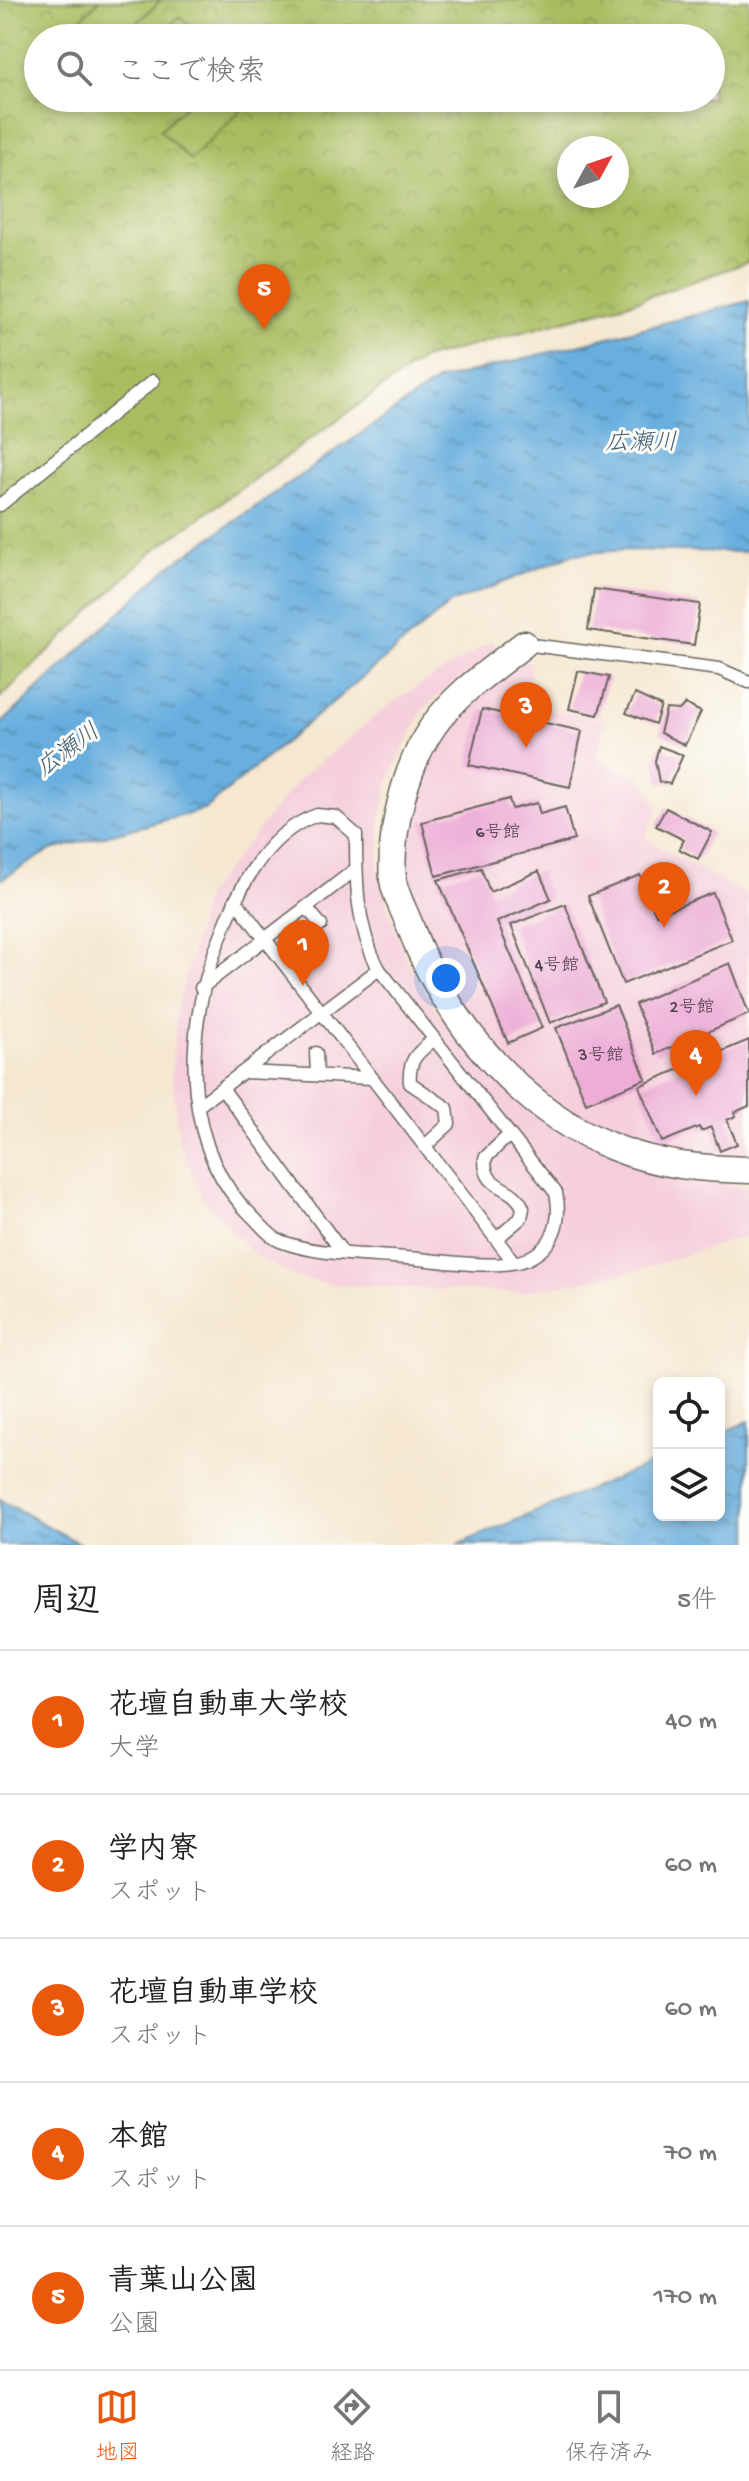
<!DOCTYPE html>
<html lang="ja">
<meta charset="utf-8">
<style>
body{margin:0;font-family:"Gochi Hand","Klee One",sans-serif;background:#f6f6f6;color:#222}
.controls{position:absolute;right:24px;bottom:24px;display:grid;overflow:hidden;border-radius:12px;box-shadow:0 4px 12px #0003}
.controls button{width:72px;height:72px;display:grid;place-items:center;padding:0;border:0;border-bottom:2px solid #e0e0e0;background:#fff;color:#222;font:40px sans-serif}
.compass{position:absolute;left:557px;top:136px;width:72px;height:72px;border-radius:50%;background:#fff;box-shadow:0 4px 12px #0003;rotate:50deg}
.you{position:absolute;left:446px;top:978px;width:28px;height:28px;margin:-20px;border:6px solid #fff;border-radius:50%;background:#1a73e8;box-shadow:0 0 0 12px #1a73e833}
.badge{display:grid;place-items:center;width:52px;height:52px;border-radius:50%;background:#ea580c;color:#fff;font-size:26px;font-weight:700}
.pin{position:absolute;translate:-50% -66px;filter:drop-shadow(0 2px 4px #0008)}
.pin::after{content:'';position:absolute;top:42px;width:28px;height:24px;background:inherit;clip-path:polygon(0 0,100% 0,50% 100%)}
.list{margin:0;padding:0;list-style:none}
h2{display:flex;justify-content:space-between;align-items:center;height:104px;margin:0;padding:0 32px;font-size:34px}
h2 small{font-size:26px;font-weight:400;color:#767676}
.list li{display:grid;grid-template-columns:52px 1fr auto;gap:24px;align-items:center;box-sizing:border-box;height:144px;padding:0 32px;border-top:2px solid #e0e0e0}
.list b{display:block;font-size:30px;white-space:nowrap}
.list p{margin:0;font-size:26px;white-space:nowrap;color:#767676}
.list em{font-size:26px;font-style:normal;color:#767676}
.icon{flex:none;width:44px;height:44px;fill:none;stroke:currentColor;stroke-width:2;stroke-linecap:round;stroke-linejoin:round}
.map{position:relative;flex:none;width:749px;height:1545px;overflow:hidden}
.search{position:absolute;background:#fff;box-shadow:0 4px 12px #0003;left:24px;right:24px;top:24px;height:88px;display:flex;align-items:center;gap:20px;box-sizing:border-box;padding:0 28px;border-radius:44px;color:#767676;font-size:30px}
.sheet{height:824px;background:#fff}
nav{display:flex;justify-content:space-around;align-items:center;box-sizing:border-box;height:112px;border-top:2px solid #e0e0e0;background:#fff;font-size:22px;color:#767676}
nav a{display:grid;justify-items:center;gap:4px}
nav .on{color:#ea580c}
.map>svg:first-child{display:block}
.built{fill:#f5cfdc}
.park{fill:url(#park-crowns);stroke:#626c3e;stroke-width:2;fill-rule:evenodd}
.pitch{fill:#a9bd61;stroke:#626c3e;stroke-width:2}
.water{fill:url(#water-ripples);stroke:#42657d;stroke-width:2}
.building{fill:#edadd7}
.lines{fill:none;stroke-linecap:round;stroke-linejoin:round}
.lane-casing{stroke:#68635b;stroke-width:15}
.street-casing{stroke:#68635b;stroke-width:29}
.lane{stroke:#fff;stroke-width:12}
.street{stroke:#fff;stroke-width:26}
.labels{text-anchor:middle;stroke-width:6;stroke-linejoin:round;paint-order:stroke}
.number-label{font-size:18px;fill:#50404b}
.water-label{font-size:24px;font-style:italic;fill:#3e5e73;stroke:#fdfcf7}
</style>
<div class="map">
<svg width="749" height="1545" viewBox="0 0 749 1545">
<defs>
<pattern id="park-crowns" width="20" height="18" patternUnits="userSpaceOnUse" patternTransform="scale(2)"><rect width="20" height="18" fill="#a9bd61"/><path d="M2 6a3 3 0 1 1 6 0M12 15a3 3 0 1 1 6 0" fill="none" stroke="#91a254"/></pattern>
<pattern id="water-ripples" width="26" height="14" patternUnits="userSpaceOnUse" patternTransform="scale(2)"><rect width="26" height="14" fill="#67aede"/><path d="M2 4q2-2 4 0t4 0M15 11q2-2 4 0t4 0" fill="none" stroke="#548db3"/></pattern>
</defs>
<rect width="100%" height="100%" fill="#fdfcf7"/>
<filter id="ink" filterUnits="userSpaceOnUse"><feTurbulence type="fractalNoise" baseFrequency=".0125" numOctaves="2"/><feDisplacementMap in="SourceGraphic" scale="16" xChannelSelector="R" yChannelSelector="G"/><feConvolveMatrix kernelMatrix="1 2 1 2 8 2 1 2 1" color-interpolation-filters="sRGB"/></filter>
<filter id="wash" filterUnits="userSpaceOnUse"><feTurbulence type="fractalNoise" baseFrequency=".006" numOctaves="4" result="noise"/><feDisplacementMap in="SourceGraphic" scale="32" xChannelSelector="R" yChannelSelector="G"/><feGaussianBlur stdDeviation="1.8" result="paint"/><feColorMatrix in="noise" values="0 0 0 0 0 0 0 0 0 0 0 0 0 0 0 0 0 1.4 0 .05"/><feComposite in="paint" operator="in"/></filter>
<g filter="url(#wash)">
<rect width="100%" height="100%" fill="#f5e7d0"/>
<!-- built -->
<path class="built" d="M 492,641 L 498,649 L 423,709 L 391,775 L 381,815 L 378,869 L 389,912 L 408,962 L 436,1010 L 478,1060 L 673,1175 L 749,1188 L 749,1235 L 639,1270 L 519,1293 L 335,1285 L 297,1278 L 252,1253 L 204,1200 L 179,1143 L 172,1073 L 176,1013 L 206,895 L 299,779 L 393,702 Z
M 524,660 L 532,663 L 524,704 L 605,720 L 597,760 L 642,778 L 658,808 L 645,839 L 749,896 L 749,1157 L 701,1157 L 614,1132 L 545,1096 L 474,1030 L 430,955 L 404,879 L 409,813 L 427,766 L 452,727 L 483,693 Z"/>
<!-- park -->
<path class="park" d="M 0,0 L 749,0 L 749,262 L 633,302 L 423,359 L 153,551 L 0,698 ZM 38,38 L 711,38 L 711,98 L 38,98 ZM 569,148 L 617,148 L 617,196 L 569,196 Z"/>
<!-- pitch -->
<path class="pitch" d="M 100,0 L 161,0 L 122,38 L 74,38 L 68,31 Z
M 180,16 L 201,38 L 158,38 Z
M 193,98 L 254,98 L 190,160 L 160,130 Z"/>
<!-- water -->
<path class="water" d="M 749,301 L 749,552 L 626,550 L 574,554 L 451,603 L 204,810 L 51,850 L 0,880 L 0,725 L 167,568 L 437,381 Z
M 749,1421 L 749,1545 L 457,1545 L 659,1460 L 659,1515 L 719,1515 L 719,1434 Z
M 0,1500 L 82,1545 L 0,1545 Z"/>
<g id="blocks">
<!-- building -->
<path class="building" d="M 594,589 L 700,604 L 694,645 L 588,630 Z
M 578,671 L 609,677 L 598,715 L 569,709 Z
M 635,694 L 661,706 L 655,724 L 626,713 Z
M 685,704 L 701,712 L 685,745 L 660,733 L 666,709 L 679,710 Z
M 482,709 L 582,731 L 570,787 L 469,765 Z
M 659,746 L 683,755 L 670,784 L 659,782 L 655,761 Z
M 509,799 L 512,809 L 537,803 L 540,814 L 565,807 L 574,840 L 436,876 L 422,822 Z
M 666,808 L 712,832 L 698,859 L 679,849 L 684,840 L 656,826 Z
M 481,868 L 490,892 L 539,871 L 551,899 L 497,922 L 542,1028 L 508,1043 L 438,880 Z
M 640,875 L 656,915 L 713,893 L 732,940 L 623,984 L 588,896 Z
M 565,904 L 604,1002 L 550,1023 L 511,925 Z
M 730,963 L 749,1014 L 656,1054 L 635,1004 Z
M 616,1005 L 646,1079 L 586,1103 L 556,1028 Z
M 749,1040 L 749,1106 L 735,1112 L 736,1116 L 727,1120 L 737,1144 L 720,1151 L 711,1127 L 701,1131 L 699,1127 L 662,1142 L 639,1086 Z"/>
</g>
</g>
<g filter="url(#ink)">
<use href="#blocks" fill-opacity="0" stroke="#68635b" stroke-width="2"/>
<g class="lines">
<defs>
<path id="lane" d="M 0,505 L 153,381
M 524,644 L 719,669 L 749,682
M 317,815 L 336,817 L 356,835 C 356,882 356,927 379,969 L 556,1193 C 562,1221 554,1247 527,1259 C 499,1271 438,1260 406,1258 C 365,1254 319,1256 280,1241 C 270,1237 261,1225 253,1217 C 182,1151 184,1035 215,951 C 235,898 260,835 317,815 Z
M 235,900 L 513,1261
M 306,907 L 321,925
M 201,988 L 356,869
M 316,1053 L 317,1075
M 243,1072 L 371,1078
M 222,1088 L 343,1253
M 198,1106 L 379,969
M 425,1146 L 449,1124 L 447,1108 L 410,1083 C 408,1060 417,1053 433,1040
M 496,1239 L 521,1218 L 523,1208 C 512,1182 484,1193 485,1158 L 509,1135"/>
<path id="street" d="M 524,644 C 493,669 457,692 434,725 C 406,764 389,832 393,880 C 395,895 405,912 410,926 C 444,1018 519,1110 613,1147 C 657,1165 702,1169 749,1170"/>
</defs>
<!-- lane casing -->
<use href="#lane" class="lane-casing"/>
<!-- street casing -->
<use href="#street" class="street-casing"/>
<!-- lane -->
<use href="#lane" class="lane"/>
<!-- street -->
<use href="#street" class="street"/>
</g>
</g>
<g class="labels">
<!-- number labels -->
<g class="number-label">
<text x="498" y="837">6号館</text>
<text x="557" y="970">4号館</text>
<text x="692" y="1012">2号館</text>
<text x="601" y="1060">3号館</text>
</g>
<!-- water labels -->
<g class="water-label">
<text x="641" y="449">広瀬川</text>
<text transform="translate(67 749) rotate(-37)" y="8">広瀬川</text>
</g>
</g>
</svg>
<div class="controls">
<button><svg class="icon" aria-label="locate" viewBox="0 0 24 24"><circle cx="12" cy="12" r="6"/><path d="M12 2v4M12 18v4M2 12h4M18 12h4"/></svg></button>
<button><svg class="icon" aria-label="layers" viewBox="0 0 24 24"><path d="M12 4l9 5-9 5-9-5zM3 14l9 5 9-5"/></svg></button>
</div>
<svg class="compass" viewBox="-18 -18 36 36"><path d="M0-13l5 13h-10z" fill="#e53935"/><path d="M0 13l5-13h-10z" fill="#767676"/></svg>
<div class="you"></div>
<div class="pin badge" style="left:303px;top:986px">1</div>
<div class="pin badge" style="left:664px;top:928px">2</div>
<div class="pin badge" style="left:526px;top:748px">3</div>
<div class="pin badge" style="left:696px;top:1096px">4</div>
<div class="pin badge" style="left:264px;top:330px">5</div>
<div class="search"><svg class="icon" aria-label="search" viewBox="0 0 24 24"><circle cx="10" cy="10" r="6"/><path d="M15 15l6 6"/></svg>ここで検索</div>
</div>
<section class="sheet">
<h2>周辺<small>5件</small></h2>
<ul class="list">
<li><span class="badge">1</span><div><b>花壇自動車大学校</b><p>大学</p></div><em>40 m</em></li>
<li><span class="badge">2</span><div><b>学内寮</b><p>スポット</p></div><em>60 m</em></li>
<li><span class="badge">3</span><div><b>花壇自動車学校</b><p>スポット</p></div><em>60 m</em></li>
<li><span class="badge">4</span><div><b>本館</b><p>スポット</p></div><em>70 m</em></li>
<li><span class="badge">5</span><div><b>青葉山公園</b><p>公園</p></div><em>170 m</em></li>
</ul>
</section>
<nav>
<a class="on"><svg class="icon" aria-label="map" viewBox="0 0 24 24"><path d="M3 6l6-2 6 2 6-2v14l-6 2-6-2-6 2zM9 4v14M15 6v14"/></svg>地図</a>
<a><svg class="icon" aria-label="directions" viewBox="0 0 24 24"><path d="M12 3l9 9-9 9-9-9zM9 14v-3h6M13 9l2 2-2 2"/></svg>経路</a>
<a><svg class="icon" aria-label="saved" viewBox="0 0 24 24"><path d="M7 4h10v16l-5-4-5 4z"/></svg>保存済み</a>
</nav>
